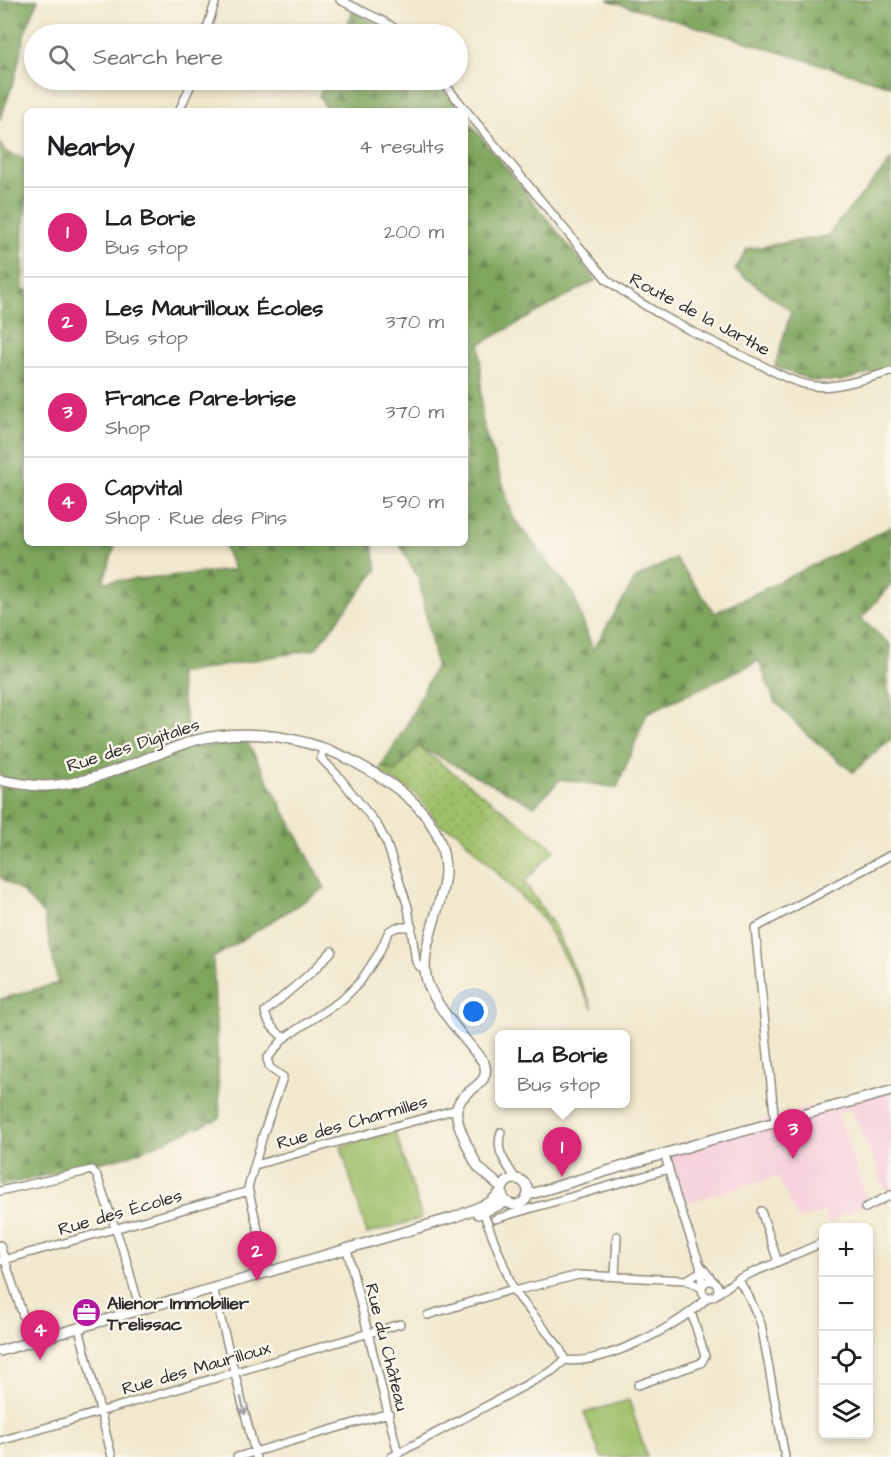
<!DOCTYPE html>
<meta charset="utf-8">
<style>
body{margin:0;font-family:"Architects Daughter",sans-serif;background:#f6f6f6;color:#202124}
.controls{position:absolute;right:18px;bottom:18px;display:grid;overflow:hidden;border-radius:9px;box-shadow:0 3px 9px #0003}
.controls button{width:54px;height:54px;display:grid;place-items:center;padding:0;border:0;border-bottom:2px solid #e0e0e0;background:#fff;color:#202124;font:30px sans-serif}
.you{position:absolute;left:474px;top:1012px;width:21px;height:21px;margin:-15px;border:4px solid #fff;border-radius:50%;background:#1a73e8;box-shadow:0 0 0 9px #1a73e833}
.badge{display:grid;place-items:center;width:39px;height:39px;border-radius:50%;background:#db2777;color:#fff;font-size:20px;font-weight:700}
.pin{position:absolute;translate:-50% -50px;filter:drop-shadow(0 2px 3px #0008)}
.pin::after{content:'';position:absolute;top:32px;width:21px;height:18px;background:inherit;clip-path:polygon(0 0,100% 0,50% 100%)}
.popup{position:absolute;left:495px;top:1030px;width:135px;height:78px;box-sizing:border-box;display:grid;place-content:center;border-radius:9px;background:#fff;filter:drop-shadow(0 2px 4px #0005);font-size:20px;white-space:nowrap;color:#757577}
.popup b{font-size:22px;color:#202124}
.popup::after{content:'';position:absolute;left:50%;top:100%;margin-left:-12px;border:12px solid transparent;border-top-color:#fff}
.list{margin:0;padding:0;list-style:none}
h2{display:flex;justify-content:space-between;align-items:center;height:78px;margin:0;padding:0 24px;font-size:26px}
h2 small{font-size:20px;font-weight:400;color:#757577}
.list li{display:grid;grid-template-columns:39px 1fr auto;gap:18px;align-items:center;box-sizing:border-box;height:90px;padding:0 24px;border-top:2px solid #e0e0e0}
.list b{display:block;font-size:22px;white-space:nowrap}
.list p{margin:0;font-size:20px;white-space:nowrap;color:#757577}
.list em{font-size:20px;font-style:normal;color:#757577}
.icon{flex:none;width:33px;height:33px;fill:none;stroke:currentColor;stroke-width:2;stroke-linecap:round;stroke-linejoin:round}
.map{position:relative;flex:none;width:891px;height:1457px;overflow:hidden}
.search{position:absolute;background:#fff;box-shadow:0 3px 9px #0003;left:24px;top:24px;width:444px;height:66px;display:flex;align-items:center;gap:15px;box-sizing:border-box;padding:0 21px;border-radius:33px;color:#757577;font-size:22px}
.panel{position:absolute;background:#fff;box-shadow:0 3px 9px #0003;left:24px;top:108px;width:444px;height:438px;border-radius:9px}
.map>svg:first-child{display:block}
.built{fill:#f5cfdb}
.grass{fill:url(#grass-dots);stroke:#65764a;stroke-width:1.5}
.forest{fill:url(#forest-firs);stroke:#556844;stroke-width:1.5}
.garden{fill:#9fc069;stroke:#65764a;stroke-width:1.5}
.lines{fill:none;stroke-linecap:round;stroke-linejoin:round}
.street-casing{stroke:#8e8a7c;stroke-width:10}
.secondary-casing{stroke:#8e8a7c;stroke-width:12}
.street{stroke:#fff;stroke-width:7}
.secondary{stroke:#fff;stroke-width:9}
.oneway{stroke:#a0a0a0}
.labels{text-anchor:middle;stroke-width:5;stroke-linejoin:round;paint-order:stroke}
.street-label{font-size:18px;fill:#2b2b2b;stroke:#fbf7ec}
.poi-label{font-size:18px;font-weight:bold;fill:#2b2b2b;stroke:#fbf7ec;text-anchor:start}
</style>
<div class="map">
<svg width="891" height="1457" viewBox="0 0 891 1457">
<defs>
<pattern id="grass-dots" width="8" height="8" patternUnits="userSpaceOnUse" patternTransform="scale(1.5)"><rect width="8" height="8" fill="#9fc069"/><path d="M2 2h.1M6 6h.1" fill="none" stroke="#829c57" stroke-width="1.8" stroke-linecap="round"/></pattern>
<pattern id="forest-firs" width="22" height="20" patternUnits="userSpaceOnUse" patternTransform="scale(1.5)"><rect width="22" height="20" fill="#7fa65d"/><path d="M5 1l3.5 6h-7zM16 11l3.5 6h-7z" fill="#68874d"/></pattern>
</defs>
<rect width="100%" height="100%" fill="#fbf7ec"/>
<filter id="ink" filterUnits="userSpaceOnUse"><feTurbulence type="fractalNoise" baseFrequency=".0167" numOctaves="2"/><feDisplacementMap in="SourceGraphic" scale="12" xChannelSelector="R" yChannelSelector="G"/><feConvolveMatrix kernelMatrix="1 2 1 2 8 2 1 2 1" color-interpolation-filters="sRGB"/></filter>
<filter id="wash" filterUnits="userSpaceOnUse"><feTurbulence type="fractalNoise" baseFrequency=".008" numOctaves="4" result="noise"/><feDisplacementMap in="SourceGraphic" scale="24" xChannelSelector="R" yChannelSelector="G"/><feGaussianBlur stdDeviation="1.35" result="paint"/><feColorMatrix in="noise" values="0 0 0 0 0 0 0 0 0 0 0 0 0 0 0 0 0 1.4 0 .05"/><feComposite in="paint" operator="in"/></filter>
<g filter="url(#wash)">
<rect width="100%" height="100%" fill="#f2e8ce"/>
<!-- built -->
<path class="built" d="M 891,1085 L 891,1191 L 887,1193 L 852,1109 L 838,1112 L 867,1203 L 828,1223 L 825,1212 L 798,1219 L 778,1177 L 682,1203 L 667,1147 Z"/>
<!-- grass -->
<path class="grass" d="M 418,746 L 555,849 L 524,882 L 553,924 L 593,1009 L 542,918 L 456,831 L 440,825 L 418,796 L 379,771 L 382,766 L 395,772 Z"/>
<!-- forest -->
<path class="forest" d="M 0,0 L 38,0 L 25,32 L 15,77 L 0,120 Z
M 608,0 L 891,0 L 891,86 Z
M 353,11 L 394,34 L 344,34 Z
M 326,80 L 435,80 L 461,111 L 328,111 L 319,96 Z
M 465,117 L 596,280 L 480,344 L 482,419 L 514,519 L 573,593 L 593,650 L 636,578 L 675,558 L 715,613 L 891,527 L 891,584 L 861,619 L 891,645 L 887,687 L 891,697 L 891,739 L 853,772 L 803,731 L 774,700 L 759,661 L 647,713 L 617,788 L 561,779 L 534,806 L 418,746 L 395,772 L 382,766 L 407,724 L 436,665 L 419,580 L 399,543 L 465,543 Z
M 0,142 L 4,151 L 27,160 L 27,201 L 23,228 L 23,290 L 27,290 L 27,543 L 116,543 L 103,582 L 234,570 L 223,543 L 372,543 L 377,570 L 315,649 L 178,674 L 191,748 L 247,741 L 325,888 L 213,958 L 220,1118 L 131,1155 L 0,1186 L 0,999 L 58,983 L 44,915 L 22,892 L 0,877 Z
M 891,160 L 891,368 L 840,381 L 813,381 L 775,366 L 791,311 L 735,270 L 747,249 L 827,236 Z"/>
<!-- garden -->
<path class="garden" d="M 395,1131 L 422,1218 L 367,1234 L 341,1147 Z
M 629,1400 L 647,1457 L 601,1457 L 584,1413 Z"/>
</g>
<g filter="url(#ink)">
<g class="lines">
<defs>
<path id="street" d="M 340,0 L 385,22 L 403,34
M 205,34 L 216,0
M 441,80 L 607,280 C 652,314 709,340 759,364 C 777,373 795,384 815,386 C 836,389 869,377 891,372
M 179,111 L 193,80
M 323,748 L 321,758 L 340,778 L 378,826 L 387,844 L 408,907 L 416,962 L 419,966 L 425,969
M 284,1038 C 275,1030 268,1025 265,1012 L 314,970 L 332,951
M 775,1123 L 755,928 L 891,855
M 501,1132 C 495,1152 505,1161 515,1178
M 665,1155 L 676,1196 L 700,1265
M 255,1165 L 457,1109
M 0,1191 L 92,1170 L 97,1176 L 126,1259 L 140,1310
M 520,1204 L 522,1211 L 668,1169
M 865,1208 L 891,1195
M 486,1209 L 483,1212 L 514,1291 L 559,1347 L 565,1360
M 761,1211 L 778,1262
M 495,1219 L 522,1211
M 0,1245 L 26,1325 L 33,1341
M 347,1249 L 398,1453
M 0,1261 L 249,1191
M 700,1272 L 686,1280 L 702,1288
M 615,1276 L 617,1236
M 252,1277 L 262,1246 L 248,1188 L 264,1132 L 283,1077 L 270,1068 L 267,1059 L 284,1038 L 343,999 L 360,982 L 379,953 L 389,931 L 397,927 L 412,927
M 738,1279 L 749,1297 L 761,1324 L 785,1457
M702 1289a8 8 0 1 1 16 0a8 8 0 1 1-16 0Z
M 702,1286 L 700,1265 L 713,1281
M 213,1288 L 256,1457
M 514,1291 L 579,1275 L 686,1280
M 717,1294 L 738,1279 L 824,1242
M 428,1315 L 513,1289
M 79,1328 L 112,1457
M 565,1360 C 602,1366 683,1324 708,1297
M 638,1385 L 701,1363 L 705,1356 L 691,1312
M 0,1441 L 400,1324
M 237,1457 L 389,1413
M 391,1457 L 552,1371 L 565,1360"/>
<path id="secondary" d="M 0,780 C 15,783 30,786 45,786 C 82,785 119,769 153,756 C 167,751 181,744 196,740 C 249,727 310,737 358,764 C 400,787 444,817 445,870 C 445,885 440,900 436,914 C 430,936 421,959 427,981 C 434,1005 468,1042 484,1063 C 493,1086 461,1089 457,1108 C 454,1122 469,1148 475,1162 L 479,1168 L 502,1188
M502 1192a13 13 0 1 1 26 0a13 13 0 1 1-26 0Z
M 528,1195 L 710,1140 L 891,1091
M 478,1214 L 506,1202
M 0,1351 L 455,1217 L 489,1203 L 502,1191"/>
</defs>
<!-- street casing -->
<use href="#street" class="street-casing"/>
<!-- secondary casing -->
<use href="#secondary" class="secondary-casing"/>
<!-- street -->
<use href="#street" class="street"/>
<!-- secondary -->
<use href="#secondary" class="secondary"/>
</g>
<!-- one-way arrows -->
<defs><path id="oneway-shaft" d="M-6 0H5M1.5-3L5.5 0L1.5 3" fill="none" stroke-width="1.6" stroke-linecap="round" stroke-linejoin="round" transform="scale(1.5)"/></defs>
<use class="oneway" href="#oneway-shaft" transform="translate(243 1406) rotate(76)"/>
</g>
<!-- icons -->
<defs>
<symbol id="office-disc" viewBox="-11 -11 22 22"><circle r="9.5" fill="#b5179e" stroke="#fbf7ec"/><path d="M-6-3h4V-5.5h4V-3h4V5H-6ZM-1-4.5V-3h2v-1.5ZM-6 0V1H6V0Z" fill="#fff"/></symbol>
</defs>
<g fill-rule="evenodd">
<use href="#office-disc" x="70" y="1296" width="33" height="33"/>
</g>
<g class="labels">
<!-- street labels -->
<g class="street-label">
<text transform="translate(700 314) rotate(28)" y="6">Route de la Jarthe</text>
<text transform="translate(133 745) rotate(-18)" y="6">Rue des Digitales</text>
<text transform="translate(352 1122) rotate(-16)" y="6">Rue des Charmilles</text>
<text transform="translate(120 1212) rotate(-16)" y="6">Rue des Écoles</text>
<text transform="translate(387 1347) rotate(76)" y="6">Rue du Château</text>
<text transform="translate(196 1368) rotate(-16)" y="6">Rue des Maurilloux</text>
</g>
<!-- poi labels -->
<g class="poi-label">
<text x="107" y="1309">Alienor Immobilier<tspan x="107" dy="21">Trelissac</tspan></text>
</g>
</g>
</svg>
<div class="controls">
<button>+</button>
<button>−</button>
<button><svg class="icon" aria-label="locate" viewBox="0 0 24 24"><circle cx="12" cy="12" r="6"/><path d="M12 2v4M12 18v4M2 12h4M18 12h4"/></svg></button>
<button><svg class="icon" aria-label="layers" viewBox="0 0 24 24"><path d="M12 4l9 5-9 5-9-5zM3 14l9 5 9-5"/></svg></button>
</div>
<div class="you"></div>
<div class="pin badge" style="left:562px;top:1177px">1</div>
<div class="popup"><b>La Borie</b>Bus stop</div>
<div class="pin badge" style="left:257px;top:1281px">2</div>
<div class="pin badge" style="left:793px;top:1159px">3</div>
<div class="pin badge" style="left:40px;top:1360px">4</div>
<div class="search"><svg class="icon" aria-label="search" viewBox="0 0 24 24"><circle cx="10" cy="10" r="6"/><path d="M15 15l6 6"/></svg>Search here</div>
<section class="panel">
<h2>Nearby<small>4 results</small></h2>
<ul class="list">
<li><span class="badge">1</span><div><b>La Borie</b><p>Bus stop</p></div><em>200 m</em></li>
<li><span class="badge">2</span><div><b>Les Maurilloux Écoles</b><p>Bus stop</p></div><em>370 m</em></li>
<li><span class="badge">3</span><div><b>France Pare-brise</b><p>Shop</p></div><em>370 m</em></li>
<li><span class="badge">4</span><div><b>Capvital</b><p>Shop · Rue des Pins</p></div><em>590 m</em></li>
</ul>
</section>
</div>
